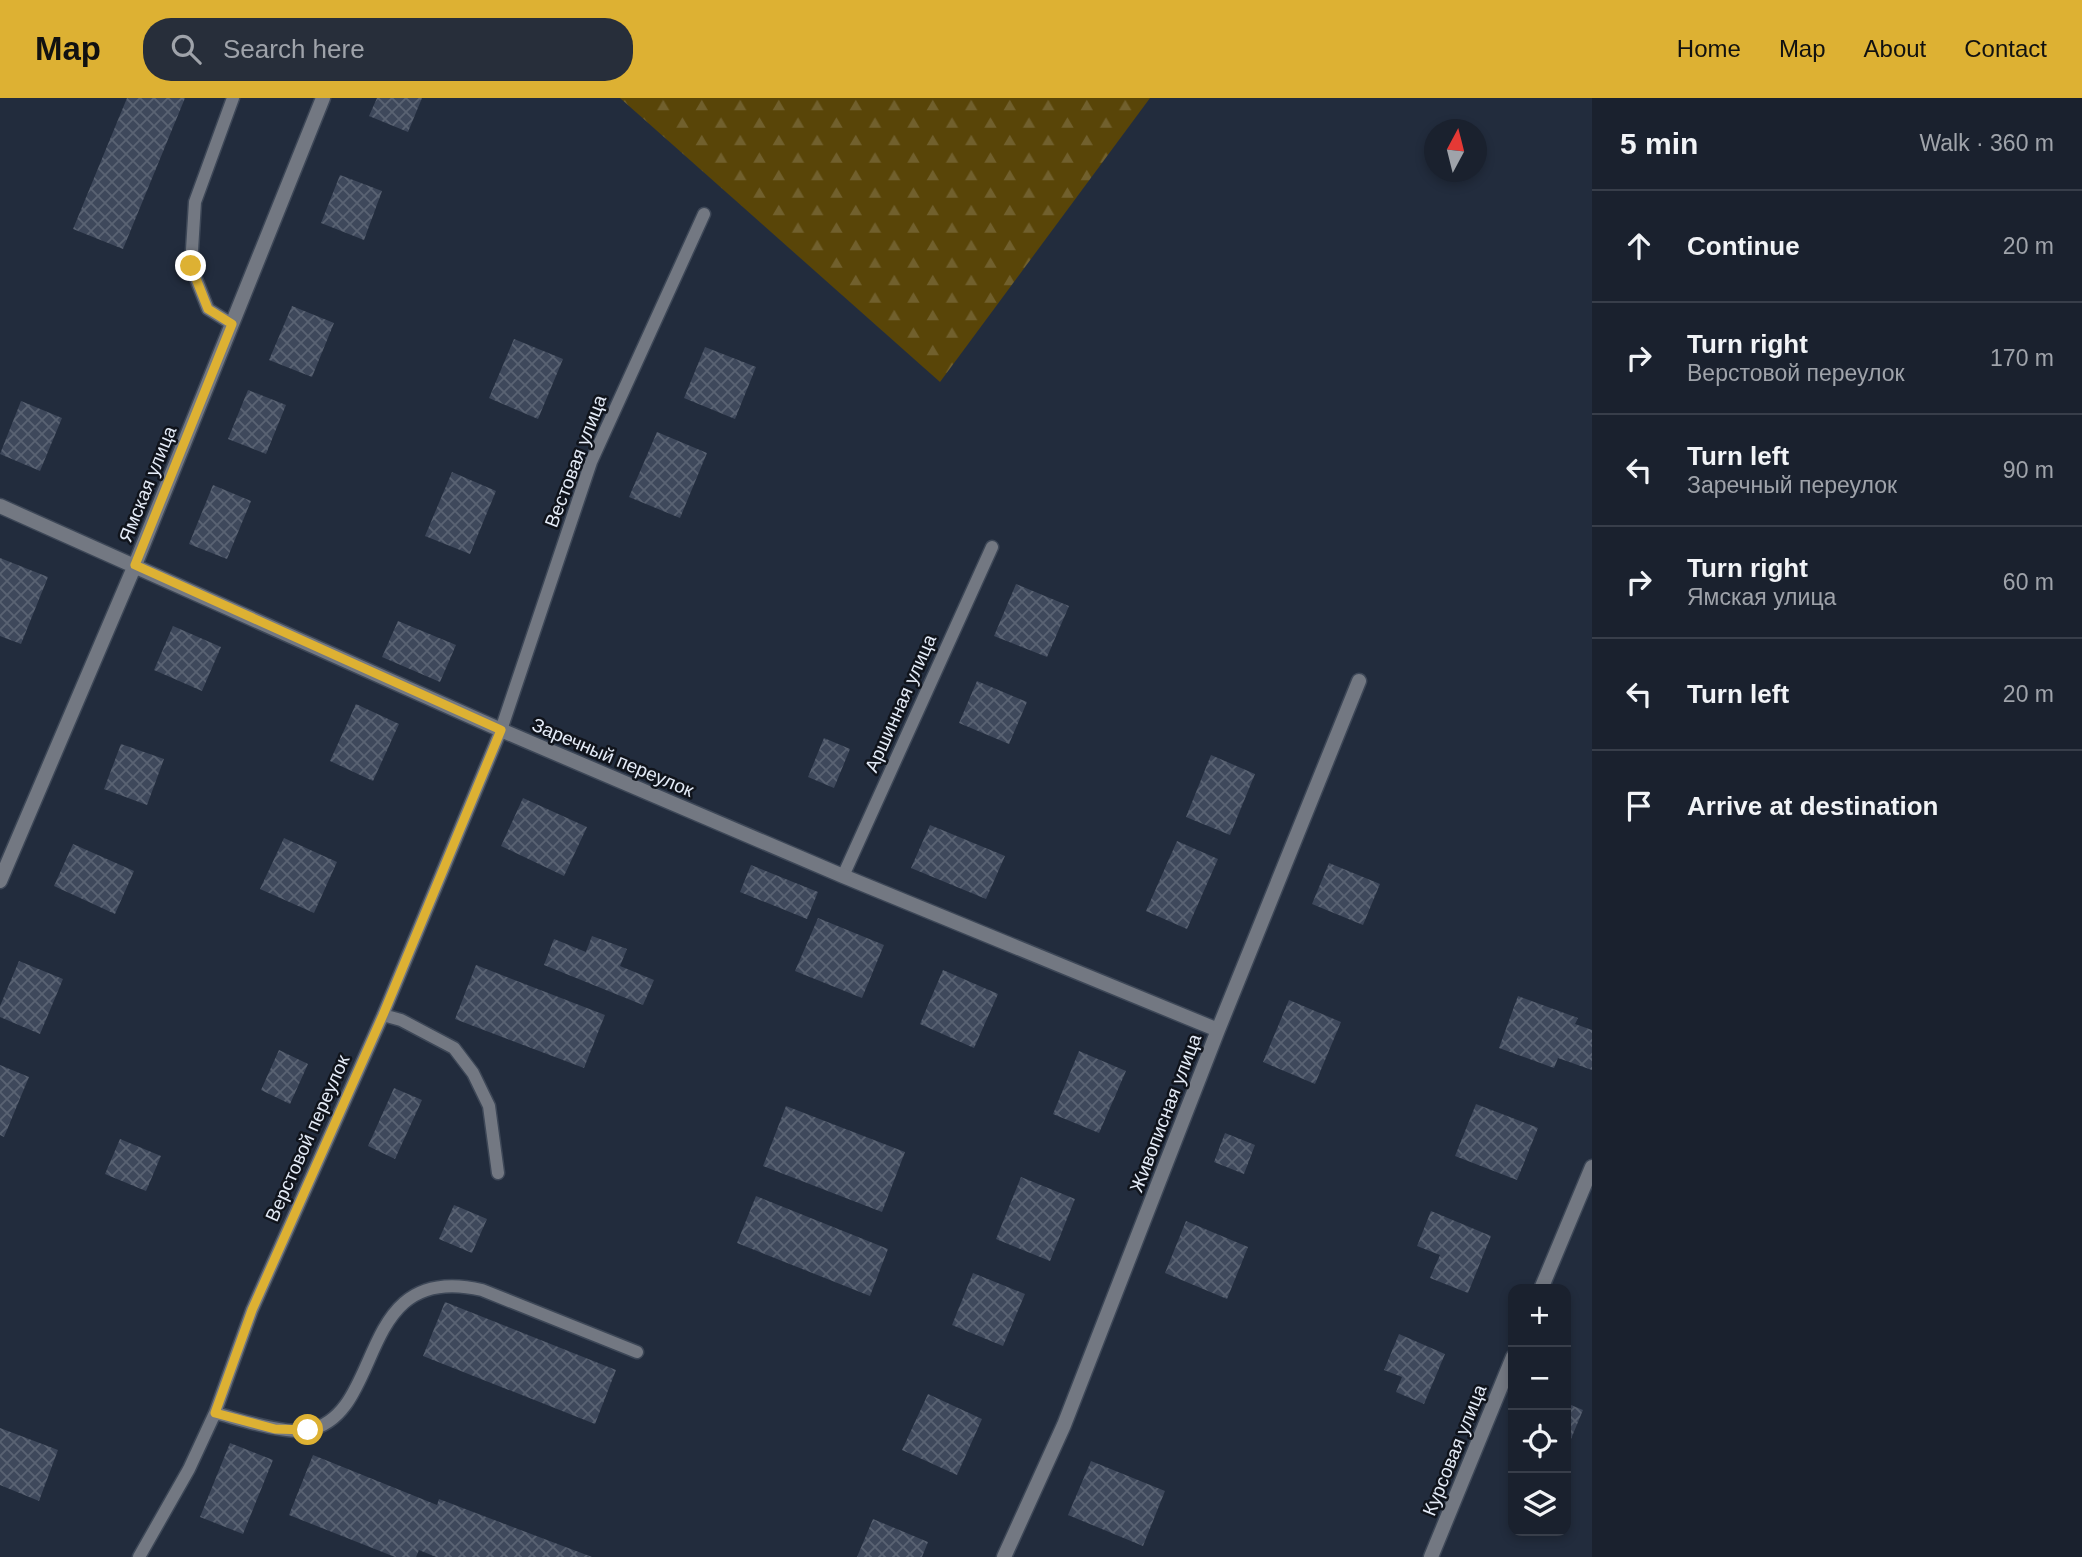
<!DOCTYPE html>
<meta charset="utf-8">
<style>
body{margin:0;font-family:Helvetica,sans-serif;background:#272e3a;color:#f1f3f6}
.controls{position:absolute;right:21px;bottom:21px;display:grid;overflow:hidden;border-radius:14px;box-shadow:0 4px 10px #0003}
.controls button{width:63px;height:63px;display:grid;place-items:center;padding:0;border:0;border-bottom:2px solid #383e4a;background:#1a212e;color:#f1f3f6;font:35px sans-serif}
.compass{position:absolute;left:1424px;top:21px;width:63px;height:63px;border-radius:50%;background:#1a212e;box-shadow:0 4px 10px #0003;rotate:7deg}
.stop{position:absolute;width:21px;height:21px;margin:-16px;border:5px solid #ddb133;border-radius:50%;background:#fff}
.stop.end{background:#ddb133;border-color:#fff;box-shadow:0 2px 7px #0008}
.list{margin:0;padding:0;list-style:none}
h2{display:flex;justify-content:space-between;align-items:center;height:91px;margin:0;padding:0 28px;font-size:30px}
h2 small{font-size:23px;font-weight:400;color:#9fa3aa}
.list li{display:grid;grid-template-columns:46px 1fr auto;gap:21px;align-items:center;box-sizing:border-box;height:112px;padding:0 28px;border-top:2px solid #383e4a}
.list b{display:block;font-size:26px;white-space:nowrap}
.list p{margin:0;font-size:23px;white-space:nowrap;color:#9fa3aa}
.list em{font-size:23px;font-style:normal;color:#9fa3aa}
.icon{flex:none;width:38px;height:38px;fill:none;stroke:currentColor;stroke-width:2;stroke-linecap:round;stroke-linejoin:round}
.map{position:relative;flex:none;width:1592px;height:1459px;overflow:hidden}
header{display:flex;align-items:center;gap:42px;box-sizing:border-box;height:98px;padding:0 35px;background:#ddb133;color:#111}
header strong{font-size:33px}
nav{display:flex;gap:38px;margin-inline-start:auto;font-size:24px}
.search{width:490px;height:63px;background:#272e3a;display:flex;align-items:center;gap:18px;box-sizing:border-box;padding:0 24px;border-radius:28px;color:#9fa3aa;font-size:26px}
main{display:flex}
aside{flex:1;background:#1a212e}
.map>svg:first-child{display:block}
.forest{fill:url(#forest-firs)}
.building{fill:url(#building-cross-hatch)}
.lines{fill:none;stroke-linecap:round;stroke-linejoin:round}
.lane-casing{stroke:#3d4757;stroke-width:15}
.street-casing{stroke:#3d4757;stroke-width:17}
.lane{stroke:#737882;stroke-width:12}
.street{stroke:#737882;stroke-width:14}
.route{stroke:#ddb133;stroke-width:9}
.labels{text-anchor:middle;stroke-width:5;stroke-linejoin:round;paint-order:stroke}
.street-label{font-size:19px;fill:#e4ebf7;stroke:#10141c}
</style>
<header>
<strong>Map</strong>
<div class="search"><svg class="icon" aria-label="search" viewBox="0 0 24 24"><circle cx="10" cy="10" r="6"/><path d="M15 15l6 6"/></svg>Search here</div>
<nav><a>Home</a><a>Map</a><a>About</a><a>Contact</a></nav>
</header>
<main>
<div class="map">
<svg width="1592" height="1459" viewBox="0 0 1592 1459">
<defs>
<pattern id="forest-firs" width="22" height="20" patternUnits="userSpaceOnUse" patternTransform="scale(1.75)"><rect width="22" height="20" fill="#594508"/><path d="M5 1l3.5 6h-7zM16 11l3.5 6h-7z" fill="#71602d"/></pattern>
<pattern id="building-cross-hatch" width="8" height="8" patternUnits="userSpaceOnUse" patternTransform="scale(1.75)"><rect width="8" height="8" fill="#3e485b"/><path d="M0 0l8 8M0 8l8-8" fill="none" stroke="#5a6373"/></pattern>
</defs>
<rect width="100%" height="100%" fill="#222c3d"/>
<!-- forest -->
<path class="forest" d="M 620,0 L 1150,0 L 940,284 Z"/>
<!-- building -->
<path class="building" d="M 127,0 L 185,0 L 123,151 L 73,131 Z
M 377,0 L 422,0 L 408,34 L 369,18 Z
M 340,77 L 382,93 L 364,142 L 321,125 Z
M 292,208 L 334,225 L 312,279 L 269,262 Z
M 514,241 L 563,261 L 538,321 L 489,300 Z
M 705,249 L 756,269 L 735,321 L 684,300 Z
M 248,292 L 286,307 L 266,356 L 228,341 Z
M 21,303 L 62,320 L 40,373 L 0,356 Z
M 657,334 L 707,355 L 680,420 L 629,399 Z
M 452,374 L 496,393 L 470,456 L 425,438 Z
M 213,387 L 251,403 L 227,461 L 189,446 Z
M 0,460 L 48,479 L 21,546 L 0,538 Z
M 1016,486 L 1069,508 L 1047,559 L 994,538 Z
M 398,523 L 456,547 L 440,584 L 382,559 Z
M 173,528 L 221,549 L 202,593 L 154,572 Z
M 977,583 L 1027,604 L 1009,646 L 959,625 Z
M 356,606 L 399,626 L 373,683 L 330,663 Z
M 824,640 L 850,651 L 834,690 L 808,679 Z
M 121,646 L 164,661 L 147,707 L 104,691 Z
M 1211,657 L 1255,676 L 1230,737 L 1186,719 Z
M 523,700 L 587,729 L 564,778 L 501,748 Z
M 930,727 L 1005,758 L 986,801 L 911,770 Z
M 284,740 L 337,764 L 314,815 L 260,791 Z
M 1177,743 L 1218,761 L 1187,831 L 1146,813 Z
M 73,746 L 134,773 L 115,816 L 54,788 Z
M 1329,765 L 1380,786 L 1363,827 L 1312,806 Z
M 751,767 L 818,794 L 807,821 L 740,794 Z
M 818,820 L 884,847 L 862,900 L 795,873 Z
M 592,838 L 627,851 L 620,868 L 654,882 L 643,907 L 544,867 L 554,841 L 586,854 Z
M 19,863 L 63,881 L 40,936 L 0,919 L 0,908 Z
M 476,867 L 605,917 L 584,970 L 455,921 Z
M 943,872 L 998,896 L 974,950 L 920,926 Z
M 1518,898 L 1578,920 L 1575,926 L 1592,932 L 1592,972 L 1558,960 L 1554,970 L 1499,950 Z
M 1289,902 L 1341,924 L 1315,986 L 1263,964 Z
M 279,952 L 308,966 L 290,1006 L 261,992 Z
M 1079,953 L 1126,973 L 1099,1035 L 1053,1016 Z
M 0,967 L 29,979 L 4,1039 L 0,1037 Z
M 394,990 L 422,1002 L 395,1061 L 368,1048 Z
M 1476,1006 L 1538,1030 L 1517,1082 L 1455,1058 Z
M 786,1008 L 905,1054 L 882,1114 L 763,1068 Z
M 1225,1035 L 1255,1047 L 1244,1076 L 1214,1064 Z
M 120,1041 L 161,1058 L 146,1093 L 105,1076 Z
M 1021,1079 L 1075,1101 L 1050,1163 L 996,1141 Z
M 756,1098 L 888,1151 L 870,1198 L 737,1145 Z
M 454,1107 L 487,1121 L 472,1155 L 439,1141 Z
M 1431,1113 L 1491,1138 L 1468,1195 L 1430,1180 L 1440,1157 L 1417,1148 Z
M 1186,1123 L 1248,1149 L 1227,1201 L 1165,1175 Z
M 973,1175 L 1025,1196 L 1003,1248 L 952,1227 Z
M 445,1204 L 616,1272 L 595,1326 L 423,1258 Z
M 1399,1236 L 1445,1256 L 1424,1306 L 1396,1294 L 1402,1279 L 1384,1272 Z
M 928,1296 L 982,1321 L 957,1377 L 902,1352 Z
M 1566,1305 L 1583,1312 L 1566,1353 Z
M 0,1330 L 58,1352 L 39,1403 L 0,1387 Z
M 230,1345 L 273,1362 L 243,1436 L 200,1419 Z
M 313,1357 L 437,1407 L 439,1401 L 592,1459 L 436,1459 L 419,1452 L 416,1459 L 395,1459 L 289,1417 Z
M 1091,1363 L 1165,1393 L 1143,1448 L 1068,1417 Z
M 873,1421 L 928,1444 L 922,1459 L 857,1459 Z"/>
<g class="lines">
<defs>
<path id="lane" d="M 232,226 L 208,211 L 191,168 L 195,104 L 233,0
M 843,778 L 992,449
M 383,917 L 401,922 L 454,950 L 473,975 L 489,1008 L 498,1075
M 215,1315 C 239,1321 285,1337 309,1332 C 387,1315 354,1162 482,1192 L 637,1254
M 139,1459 L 189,1371 L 215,1315 L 252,1212 L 383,917 L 501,632 L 591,364 L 704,116"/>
<path id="street" d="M 0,408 L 501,632 L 843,778 L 1218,932
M 0,783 L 135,467 L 323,0
M 1541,1191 L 1592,1069
M 1004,1459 L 1064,1327 L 1218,932 L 1359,583
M 1431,1459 L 1513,1259"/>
</defs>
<!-- lane casing -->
<use href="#lane" class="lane-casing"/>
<!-- street casing -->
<use href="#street" class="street-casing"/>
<!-- lane -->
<use href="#lane" class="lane"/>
<!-- street -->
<use href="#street" class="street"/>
</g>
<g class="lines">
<!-- route -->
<path class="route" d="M 191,168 L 208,211 L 232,226 L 135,467 L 501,632 L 383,917 L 252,1212 L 215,1315 L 275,1331 L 308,1332"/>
</g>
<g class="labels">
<!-- street labels -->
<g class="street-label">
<text transform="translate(575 363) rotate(-69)" y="7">Вестовая улица</text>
<text transform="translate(147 386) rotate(-68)" y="7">Ямская улица</text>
<text transform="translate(900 605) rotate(-66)" y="7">Аршинная улица</text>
<text transform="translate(613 659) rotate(23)" y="7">Заречный переулок</text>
<text transform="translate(1165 1015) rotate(-69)" y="7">Живописная улица</text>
<text transform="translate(307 1040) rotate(-66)" y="7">Верстовой переулок</text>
<text transform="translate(1454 1352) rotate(-68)" y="7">Курсовая улица</text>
</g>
</g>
</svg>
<div class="controls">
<button>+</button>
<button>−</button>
<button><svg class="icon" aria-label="locate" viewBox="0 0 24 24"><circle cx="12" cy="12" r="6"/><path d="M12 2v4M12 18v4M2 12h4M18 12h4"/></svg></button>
<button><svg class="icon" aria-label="layers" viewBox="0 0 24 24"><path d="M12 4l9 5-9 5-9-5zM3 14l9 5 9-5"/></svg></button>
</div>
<svg class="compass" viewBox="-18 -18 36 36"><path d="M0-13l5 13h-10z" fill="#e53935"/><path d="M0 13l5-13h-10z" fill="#9fa3aa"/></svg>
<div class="stop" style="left:308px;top:1332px"></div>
<div class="stop end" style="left:191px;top:168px"></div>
</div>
<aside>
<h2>5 min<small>Walk · 360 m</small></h2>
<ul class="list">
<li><svg class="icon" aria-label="ahead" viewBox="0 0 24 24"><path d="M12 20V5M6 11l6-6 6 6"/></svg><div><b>Continue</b></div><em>20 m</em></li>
<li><svg class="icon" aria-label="right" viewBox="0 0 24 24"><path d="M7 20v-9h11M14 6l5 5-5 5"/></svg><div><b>Turn right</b><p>Верстовой переулок</p></div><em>170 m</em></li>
<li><svg class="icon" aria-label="left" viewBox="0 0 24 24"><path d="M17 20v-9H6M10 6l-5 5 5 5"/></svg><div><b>Turn left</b><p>Заречный переулок</p></div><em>90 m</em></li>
<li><svg class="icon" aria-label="right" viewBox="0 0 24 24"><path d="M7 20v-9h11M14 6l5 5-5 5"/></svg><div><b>Turn right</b><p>Ямская улица</p></div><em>60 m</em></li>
<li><svg class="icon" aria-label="left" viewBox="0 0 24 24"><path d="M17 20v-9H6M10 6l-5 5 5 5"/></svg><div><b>Turn left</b></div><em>20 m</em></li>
<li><svg class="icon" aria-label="arrive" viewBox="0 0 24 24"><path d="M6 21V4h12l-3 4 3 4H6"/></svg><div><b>Arrive at destination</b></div></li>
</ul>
</aside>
</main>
